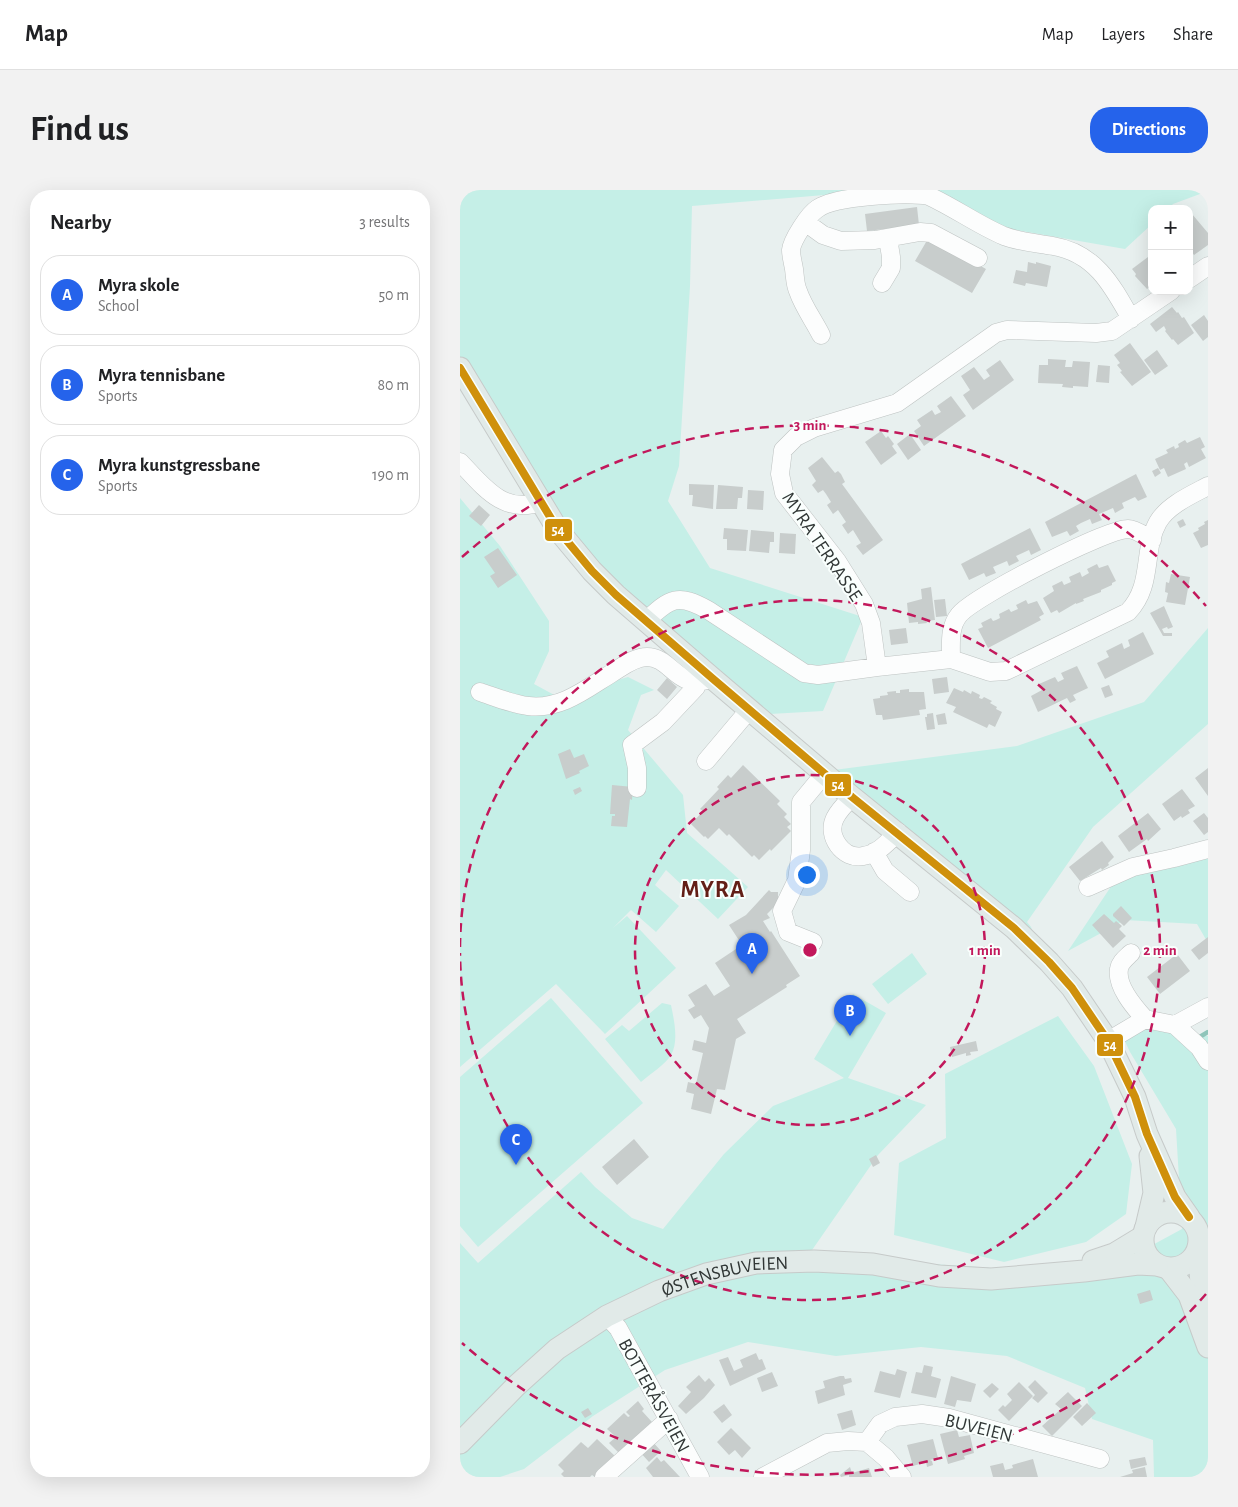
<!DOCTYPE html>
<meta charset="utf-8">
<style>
body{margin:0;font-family:"Alegreya Sans",sans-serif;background:#f2f2f2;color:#202124}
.controls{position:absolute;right:15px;top:15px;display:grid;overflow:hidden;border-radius:10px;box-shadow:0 5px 20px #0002}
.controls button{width:45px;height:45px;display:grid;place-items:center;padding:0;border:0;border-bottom:1px solid #e0e0e0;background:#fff;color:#202124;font:25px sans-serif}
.you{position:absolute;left:346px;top:684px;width:18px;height:18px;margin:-12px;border:4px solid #fff;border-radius:50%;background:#1a73e8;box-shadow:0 0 0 8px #1a73e833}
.badge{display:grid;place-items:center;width:32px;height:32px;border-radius:50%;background:#2563eb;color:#fff;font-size:16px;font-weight:700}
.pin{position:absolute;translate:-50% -41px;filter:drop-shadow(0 1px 2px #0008)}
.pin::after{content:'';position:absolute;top:26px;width:18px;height:15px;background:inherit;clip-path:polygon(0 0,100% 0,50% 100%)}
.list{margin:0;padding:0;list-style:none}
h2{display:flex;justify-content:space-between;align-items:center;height:65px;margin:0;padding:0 20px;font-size:21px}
h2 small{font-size:16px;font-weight:400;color:#757577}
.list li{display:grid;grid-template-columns:32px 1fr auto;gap:15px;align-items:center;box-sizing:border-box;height:80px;margin:0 10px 10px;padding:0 10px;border:1px solid #e0e0e0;border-radius:20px}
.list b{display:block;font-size:19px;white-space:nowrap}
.list p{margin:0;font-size:16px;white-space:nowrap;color:#757577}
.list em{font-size:16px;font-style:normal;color:#757577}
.map{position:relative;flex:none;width:748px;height:1287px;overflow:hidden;border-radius:20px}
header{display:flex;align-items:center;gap:30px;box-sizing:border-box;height:70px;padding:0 25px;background:#fff;border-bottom:1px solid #e0e0e0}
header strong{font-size:24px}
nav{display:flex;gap:28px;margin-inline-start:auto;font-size:18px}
.intro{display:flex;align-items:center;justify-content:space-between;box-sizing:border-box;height:120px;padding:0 30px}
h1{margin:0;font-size:35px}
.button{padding:12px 22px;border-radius:20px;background:#2563eb;color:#fff;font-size:18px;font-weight:700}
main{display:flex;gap:30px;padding:0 30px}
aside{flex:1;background:#fff;border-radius:20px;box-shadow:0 5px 20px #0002}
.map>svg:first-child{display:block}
.green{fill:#c5efe7}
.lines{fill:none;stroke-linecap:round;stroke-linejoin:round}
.stream{stroke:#8fc5ba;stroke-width:4.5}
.building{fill:#c8cdcc}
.minor-casing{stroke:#bec3c2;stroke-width:19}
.major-casing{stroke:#c6cac9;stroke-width:23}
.minor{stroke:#fcfdfd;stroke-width:18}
.major{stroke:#e1eae8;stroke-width:21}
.bus-1-casing{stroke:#f9fffd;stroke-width:11}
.bus-1{stroke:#cf900b;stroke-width:8}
.ring{fill:none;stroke:#c2185b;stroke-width:2.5;stroke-dasharray:9 6}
.labels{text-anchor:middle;stroke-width:4;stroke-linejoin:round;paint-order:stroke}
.street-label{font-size:19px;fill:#313736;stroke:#f9fffd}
.district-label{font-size:24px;font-weight:bold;letter-spacing:1px;fill:#631f17;stroke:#f9fffd}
.centre{fill:#c2185b;stroke:#f9fffd;stroke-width:2.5}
.ring-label{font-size:15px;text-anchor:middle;font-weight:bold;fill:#c2185b;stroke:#f9fffd;stroke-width:4;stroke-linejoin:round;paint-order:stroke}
.line-badge{stroke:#f9fffd;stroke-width:2}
.badge-label{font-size:14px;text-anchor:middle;font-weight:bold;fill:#fff}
</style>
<header>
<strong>Map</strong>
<nav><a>Map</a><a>Layers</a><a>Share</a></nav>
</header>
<div class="intro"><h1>Find us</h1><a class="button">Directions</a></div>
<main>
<aside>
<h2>Nearby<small>3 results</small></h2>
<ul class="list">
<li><span class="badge">A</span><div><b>Myra skole</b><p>School</p></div><em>50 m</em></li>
<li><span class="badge">B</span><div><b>Myra tennisbane</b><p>Sports</p></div><em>80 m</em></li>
<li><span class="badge">C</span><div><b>Myra kunstgressbane</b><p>Sports</p></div><em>190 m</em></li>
</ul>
</aside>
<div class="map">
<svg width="748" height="1287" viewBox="0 0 748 1287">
<rect width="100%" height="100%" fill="#e8f0ef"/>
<!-- green -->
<path class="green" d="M 0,0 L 424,0 L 232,16 L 230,96 L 219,276 L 208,311 L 250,378 L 403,427 L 363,521 L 310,524 L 238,487 L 112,352 L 0,174 Z
M 460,0 L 748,0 L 748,1 L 713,14 L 708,19 L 692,19 L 692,34 L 665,59 L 550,39 Z
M 0,308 L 40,356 L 89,431 L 89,461 L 74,494 L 98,507 L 168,487 L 194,500 L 181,505 L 168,540 L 223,605 L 227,643 L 288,697 L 258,729 L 206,680 L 195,695 L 219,716 L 196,742 L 171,720 L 153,738 L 167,726 L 216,778 L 145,844 L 96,794 L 0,877 Z
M 748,438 L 748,534 L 633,637 L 567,732 L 571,737 L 575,748 L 374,580 L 557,556 L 684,512 Z
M 733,668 L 748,669 L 748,753 L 737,734 L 665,730 L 608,761 L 656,689 Z
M 452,763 L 467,784 L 428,814 L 412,794 Z
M 393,804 L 426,823 L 388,888 L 466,915 L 418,965 L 350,1063 L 412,1070 L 575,1081 L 687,1058 L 722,1039 L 716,939 L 670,862 L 662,845 L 683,839 L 748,846 L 748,1051 L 728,1067 L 748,1158 L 748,1287 L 694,1287 L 693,1250 L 632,1229 L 625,1198 L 547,1166 L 461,1157 L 376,1166 L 288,1152 L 205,1180 L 133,1226 L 64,1279 L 40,1287 L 0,1287 L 0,1053 L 18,1073 L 121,982 L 135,997 L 172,1028 L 203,1039 L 264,964 L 313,916 L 384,888 L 354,869 Z
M 91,808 L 183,913 L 18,1057 L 0,1036 L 0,887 Z
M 202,813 L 211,815 C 214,830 219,851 211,865 C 205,875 190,884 181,892 L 145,849 L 162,835 L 169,841 Z
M 598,826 L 634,876 L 672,974 L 666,1024 L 626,1052 L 544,1072 L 434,1045 L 439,973 L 486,948 L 485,884 Z"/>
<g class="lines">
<!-- stream -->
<path class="stream" d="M 738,848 L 748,842"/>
</g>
<!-- building -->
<path class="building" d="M 457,17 L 459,35 L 407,41 L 405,24 Z
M 732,24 L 748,43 L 748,55 L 734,65 L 729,58 L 729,26 Z
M 469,47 L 526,79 L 512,103 L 455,71 Z
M 688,67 L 692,73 L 692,96 L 687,99 L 675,86 L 676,84 L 672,79 Z
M 568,72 L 576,74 L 576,72 L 591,76 L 587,97 L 566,93 L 565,96 L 553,93 L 556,80 L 567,82 Z
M 712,117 L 717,123 L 718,122 L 722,128 L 724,127 L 734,143 L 718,155 L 713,149 L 712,150 L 705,141 L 706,140 L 704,136 L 696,142 L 690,134 Z
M 744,125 L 748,131 L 748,147 L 743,151 L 731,135 Z
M 670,153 L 691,182 L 672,196 L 660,182 L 662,181 L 657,175 L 660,173 L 654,165 Z
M 697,160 L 708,176 L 695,185 L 684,170 Z
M 588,169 L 606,170 L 605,177 L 612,177 L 613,171 L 630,172 L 628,197 L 613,196 L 613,198 L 602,197 L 603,194 L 578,193 L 579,175 L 588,175 Z
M 540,170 L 554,190 L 513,220 L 503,205 L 510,200 L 501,186 L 514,177 L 524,190 L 530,186 L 526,180 Z
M 638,175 L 650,176 L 649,193 L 636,192 Z
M 491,206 L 506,226 L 464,256 L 454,241 L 461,236 L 457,230 L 472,220 L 475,225 L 481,222 L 477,216 Z
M 421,241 L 426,248 L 428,246 L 434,254 L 432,256 L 437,263 L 421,275 L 405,252 Z
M 450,244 L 461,260 L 448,270 L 437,254 Z
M 740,247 L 745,257 L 741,259 L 746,268 L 729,277 L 727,272 L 724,274 L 726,279 L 708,287 L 704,278 L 700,280 L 695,269 L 708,263 L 706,260 L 714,256 L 715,259 L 719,257 L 718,254 L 725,250 L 727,253 Z
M 362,267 L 375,283 L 378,281 L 381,284 L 385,292 L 382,294 L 423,350 L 403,365 L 396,356 L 401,353 L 393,340 L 388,344 L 382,335 L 386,332 L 378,320 L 373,324 L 367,315 L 371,312 L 366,304 L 363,300 L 358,303 L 352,295 L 356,291 L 348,278 Z
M 698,278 L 701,283 L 695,287 L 692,281 Z
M 676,284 L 687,307 L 678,311 L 675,307 L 662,313 L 664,318 L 655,323 L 653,318 L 639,324 L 642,330 L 632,334 L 630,329 L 621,333 L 616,336 L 619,341 L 610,346 L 607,341 L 592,347 L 585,332 Z
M 229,294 L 254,295 L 253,319 L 232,316 L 233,305 L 229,305 Z
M 258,295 L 283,297 L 282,308 L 278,308 L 277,319 L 256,319 Z
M 288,300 L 304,301 L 303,320 L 287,319 Z
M 19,315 L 30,325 L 21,336 L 9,326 Z
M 723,329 L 726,335 L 720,338 L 717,332 Z
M 748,330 L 748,355 L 741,358 L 733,343 L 739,340 L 738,338 L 745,334 L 744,332 Z
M 264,338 L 288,340 L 286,361 L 267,360 L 267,349 L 263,349 Z
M 570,338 L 581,360 L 571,365 L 569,360 L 556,366 L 559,371 L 549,376 L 547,371 L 533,377 L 536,383 L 526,387 L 524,383 L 509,390 L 501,374 Z
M 291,340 L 314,342 L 314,352 L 310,352 L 309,363 L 289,361 Z
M 320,343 L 336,344 L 335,364 L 319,363 Z
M 38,358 L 57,385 L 38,398 L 30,386 L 35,383 L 24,367 Z
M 637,374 L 639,378 L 648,375 L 656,391 L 652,393 L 652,395 L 641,400 L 641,402 L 623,409 L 624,411 L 616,414 L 616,413 L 599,423 L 597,420 L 591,423 L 583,408 L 594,401 L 592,396 L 602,391 L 604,395 L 611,392 L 609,387 L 620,382 L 622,387 L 629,383 L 627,379 Z
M 711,384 L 730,387 L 725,415 L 706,412 L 708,403 L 705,402 L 706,392 L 709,393 Z
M 471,397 L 475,430 L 466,431 L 467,433 L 458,434 L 458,432 L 449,433 L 447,413 L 462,409 L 461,399 Z
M 485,409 L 487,426 L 476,427 L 474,410 Z
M 566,410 L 568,414 L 577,411 L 584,424 L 579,427 L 581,430 L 528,458 L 518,439 L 523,437 L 521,433 L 531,428 L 533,431 L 536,430 L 540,428 L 539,424 L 549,419 L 551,422 L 558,419 L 556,415 Z
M 704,416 L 713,437 L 708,439 L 707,437 L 702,439 L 704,443 L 712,443 L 712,446 L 703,446 L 690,423 Z
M 446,438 L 448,453 L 431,455 L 429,440 Z
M 683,442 L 694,464 L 645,489 L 637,473 L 649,467 L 646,461 L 662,453 L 664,459 L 670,456 L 668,450 Z
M 617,476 L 628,498 L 613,505 L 616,510 L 610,513 L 607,508 L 578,522 L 571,506 L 582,500 L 579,494 L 595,487 L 598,492 L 604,489 L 601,483 Z
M 487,487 L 489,502 L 474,504 L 472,489 Z
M 207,488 L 217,497 L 207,509 L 197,500 Z
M 649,495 L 653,505 L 645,508 L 641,498 Z
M 494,498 L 503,502 L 504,500 L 511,504 L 512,501 L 520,505 L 519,508 L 522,509 L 524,507 L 532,511 L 530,513 L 537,517 L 536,519 L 542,522 L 535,537 L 529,534 L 527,538 L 493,522 L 496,517 L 486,513 Z
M 449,499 L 449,502 L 464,502 L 466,519 L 459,520 L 460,525 L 423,530 L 422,525 L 416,525 L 413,509 L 420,508 L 420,506 L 428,505 L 427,502 L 436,501 L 436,503 L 440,503 L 440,500 Z
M 473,523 L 475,539 L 467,540 L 465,527 L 467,527 L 467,524 Z
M 485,523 L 487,534 L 478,535 L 476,525 Z
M 110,559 L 114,568 L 124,564 L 129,576 L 119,581 L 120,583 L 106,589 L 98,564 Z
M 283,575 L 320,611 L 317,614 L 327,624 L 324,627 L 331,634 L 327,637 L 331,641 L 311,661 L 310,659 L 299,670 L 294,665 L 292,667 L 269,644 L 267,646 L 259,638 L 248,649 L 245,646 L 244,647 L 231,634 L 243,621 L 240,619 L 259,599 L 257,597 L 268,585 L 271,588 Z
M 748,578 L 748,606 L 735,588 Z
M 152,595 L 173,597 L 172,610 L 170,609 L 167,637 L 151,636 L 152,626 L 155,626 L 155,624 L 150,624 Z
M 120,597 L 122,601 L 115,605 L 113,600 Z
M 722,599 L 735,616 L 728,620 L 730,623 L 722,628 L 721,626 L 714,631 L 702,614 Z
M 688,623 L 701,639 L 688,651 L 687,649 L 669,662 L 658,646 Z
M 744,623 L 748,628 L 748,642 L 744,645 L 733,631 Z
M 642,651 L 654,667 L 648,673 L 649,675 L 642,680 L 641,678 L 620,691 L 609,677 Z
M 309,700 L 311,702 L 318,702 L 318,709 L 320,711 L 307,724 L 310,728 L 303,731 L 310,742 L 311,741 L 340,786 L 326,795 L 327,797 L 277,829 L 286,843 L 276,849 L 265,900 L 257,899 L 251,924 L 231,919 L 234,904 L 226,902 L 228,892 L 236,894 L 243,863 L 232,860 L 234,850 L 246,853 L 249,838 L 241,825 L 234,829 L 228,820 L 235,816 L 228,805 L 246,794 L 254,806 L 270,796 L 255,773 L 282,755 L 269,735 L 286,725 Z
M 661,716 L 672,728 L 664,736 L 653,726 L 653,724 Z
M 644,724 L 654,733 L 656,731 L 662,736 L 659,739 L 666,746 L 653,758 L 632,735 Z
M 748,747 L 748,763 L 739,770 L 731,760 Z
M 717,764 L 730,781 L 700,804 L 687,787 Z
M 516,851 L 518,861 L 510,862 L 511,865 L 506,866 L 506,863 L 492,867 L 490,857 Z
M 174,949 L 189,967 L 157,995 L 142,977 Z
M 416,965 L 420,973 L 413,977 L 409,969 Z
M 690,1100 L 693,1110 L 680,1114 L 677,1104 Z
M 296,1163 L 299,1170 L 302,1169 L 306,1179 L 270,1196 L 259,1170 L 268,1167 L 274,1181 L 283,1177 L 280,1170 Z
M 464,1175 L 473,1177 L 471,1186 L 481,1189 L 476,1208 L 451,1203 L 456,1182 L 462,1183 Z
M 437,1179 L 447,1182 L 440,1208 L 414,1202 L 420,1181 L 435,1185 Z
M 312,1182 L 318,1196 L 302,1202 L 297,1188 Z
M 239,1185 L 245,1192 L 249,1188 L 255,1195 L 244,1208 L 226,1224 L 218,1216 L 231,1202 L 226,1197 Z
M 380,1186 L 384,1186 L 385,1189 L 391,1188 L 392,1192 L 383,1195 L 385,1205 L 358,1214 L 355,1201 L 365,1198 L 363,1191 Z
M 491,1186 L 516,1194 L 511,1212 L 497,1210 L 495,1217 L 484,1214 Z
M 575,1190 L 588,1203 L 578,1213 L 572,1208 L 575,1205 L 568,1197 Z
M 559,1192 L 573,1206 L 549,1231 L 538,1220 L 543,1215 L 545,1217 L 552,1210 L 547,1204 Z
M 532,1193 L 539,1199 L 530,1208 L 523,1201 Z
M 608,1202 L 622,1216 L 592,1246 L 582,1236 L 601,1219 L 595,1214 Z
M 178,1211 L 184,1219 L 182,1221 L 192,1232 L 159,1263 L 149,1253 L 156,1247 L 147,1239 L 164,1223 L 168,1227 L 170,1226 L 166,1222 Z
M 627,1213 L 636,1223 L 622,1236 L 613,1227 Z
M 264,1214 L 272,1225 L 262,1233 L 253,1222 Z
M 128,1218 L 132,1224 L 125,1228 L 121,1222 Z
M 392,1220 L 396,1235 L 382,1240 L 377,1224 Z
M 271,1238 L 291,1258 L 282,1268 L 275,1260 L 269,1265 L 257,1252 Z
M 497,1240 L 499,1247 L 510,1245 L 514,1263 L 504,1266 L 505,1269 L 488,1274 L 480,1244 Z
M 137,1249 L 156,1267 L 135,1287 L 132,1285 L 130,1287 L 104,1287 L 101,1284 L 104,1281 L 98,1275 L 121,1252 L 128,1258 Z
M 473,1249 L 478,1268 L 470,1270 L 472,1271 L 473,1275 L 467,1277 L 466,1272 L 453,1276 L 447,1255 Z
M 191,1250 L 201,1261 L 189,1272 L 179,1261 Z
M 197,1267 L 201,1272 L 204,1270 L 220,1287 L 193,1287 L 186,1278 Z
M 685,1267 L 687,1275 L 671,1279 L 669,1270 Z
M 573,1269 L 578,1287 L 533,1287 L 530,1276 L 543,1273 L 545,1280 L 553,1278 L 552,1275 Z
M 390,1277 L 392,1283 L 409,1278 L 412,1287 L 389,1287 L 389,1285 L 381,1287 L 380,1285 Z
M 685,1277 L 687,1287 L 660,1287 L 673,1283 L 672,1280 Z"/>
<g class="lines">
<defs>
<path id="minor" d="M 345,32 L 363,45 L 381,51 L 415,50 L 460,42 L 471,43 L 518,68
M 729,89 L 748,76
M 422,93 L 431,78 L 431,67 L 428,48
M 361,145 C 354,131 343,116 338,101 C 335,95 335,86 334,79 C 333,73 331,66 331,60 C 332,50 349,24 357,19 C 374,6 448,2 469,6 C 495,18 518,35 544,46 C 560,52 576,53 593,56 C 635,63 652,95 671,129
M 0,272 C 23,296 43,325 81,312
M 692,350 C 686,347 676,339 668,339 C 646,339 513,407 499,425 C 489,437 491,454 491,469 L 530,482 L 546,481 L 668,422 C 694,395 682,360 698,332 C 708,315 731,305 748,296
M 186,431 C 210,408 218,403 248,420 L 344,483 L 358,485 L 417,477 L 491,469
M 417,477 L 411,433 L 404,414 L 377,371 L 324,303 L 320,284 L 323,260 L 336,247 L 354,238 L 437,213 L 536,143 L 547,140 L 636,143 L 652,141 L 711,101
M 20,502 C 35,507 52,514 68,516 C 101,520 126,499 152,483 C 162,477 174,467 187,467 C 212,467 218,503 252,488
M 246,571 L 289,520
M 177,598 L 177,578 L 172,555 L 203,532 L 236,497 L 238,493
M 392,607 C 386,613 379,620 375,628 C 366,646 383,670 403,666 C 418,664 428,652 438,642
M 414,662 L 425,681 L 450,702
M 628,697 L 673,677 L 714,668 L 748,659
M 353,752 L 328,742 L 322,721 L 337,690 L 341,660 L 341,612 L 365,583
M 671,763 C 666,768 660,772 659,779 C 656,796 674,817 685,829
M 715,835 L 739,857 L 748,871
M 648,851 L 685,829 L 715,835 L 748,817
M 147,1126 L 158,1138 L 240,1287
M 407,1252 L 420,1234 L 435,1227 L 462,1224 L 489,1228 L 640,1269
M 144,1287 L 209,1229
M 303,1287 L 367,1253 L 388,1251 L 407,1252 L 426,1268 L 442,1287"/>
<g id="major">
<path d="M 0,178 L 98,340 L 132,381 L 156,405 L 252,488 L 392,607 L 554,738 L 589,772 L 612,798 L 648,851 L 675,907 L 687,944 L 715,1007 L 729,1027"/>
<circle cx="711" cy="1050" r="28"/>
<path d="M 686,1037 L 694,1003 L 690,966"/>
<path d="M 738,1059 L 742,1104 L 746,1125"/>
<path d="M 633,1071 L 654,1064 L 682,1047"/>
<path d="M 709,1079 L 729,1105 L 748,1157"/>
<path id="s1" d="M 0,1253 L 56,1196 L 97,1159 L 147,1126 L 199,1101 L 246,1084 L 296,1073 L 354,1071 L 413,1074 L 479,1086 L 531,1089 L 624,1081 L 678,1074 L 697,1075"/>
</g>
</defs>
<!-- minor casing -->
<use href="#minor" class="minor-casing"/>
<!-- major casing -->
<use href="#major" class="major-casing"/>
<!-- minor -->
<use href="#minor" class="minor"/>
<!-- major -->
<use href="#major" class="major"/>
<defs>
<path id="bus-1" d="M 0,178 L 98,340 L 132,381 L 156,405 L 252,488 L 392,607 L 554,738 L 589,772 L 612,798 L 648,851 L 675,907 L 687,944 L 715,1007 L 729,1027"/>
</defs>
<!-- bus-1 casing -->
<use href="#bus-1" class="bus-1-casing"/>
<!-- bus-1 -->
<use href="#bus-1" class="bus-1"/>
</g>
<!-- distance rings -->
<g class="ring">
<circle cx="350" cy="760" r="175"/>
<path d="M0 757A350 350 0 1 1 0 763"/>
<path d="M746 1104A525 525 0 0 1 2 1153M2 367A525 525 0 0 1 746 416"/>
</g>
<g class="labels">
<!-- street labels -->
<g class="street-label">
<text transform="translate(363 356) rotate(56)" y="7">MYRA TERRASSE</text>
<text dy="7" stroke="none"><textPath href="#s1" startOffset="321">ØSTENSBUVEIEN</textPath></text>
<text transform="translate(195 1205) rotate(61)" y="7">BOTTERÅSVEIEN</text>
<text transform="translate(519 1237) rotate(14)" y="7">BUVEIEN</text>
</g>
<!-- district labels -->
<g class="district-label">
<text x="253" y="707">MYRA</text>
</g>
</g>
<circle cx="350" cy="760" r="8" class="centre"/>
<g class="ring-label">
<text x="350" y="240">3 min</text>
<text x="525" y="765">1 min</text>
<text x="700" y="765">2 min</text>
</g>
<g class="line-badge">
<rect x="84" y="328" width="29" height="24" rx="5" fill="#cf900b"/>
<rect x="364" y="583" width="28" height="24" rx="5" fill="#cf900b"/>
<rect x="636" y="843" width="28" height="24" rx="5" fill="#cf900b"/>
</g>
<g class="badge-label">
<text x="98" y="345">54</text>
<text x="378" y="600">54</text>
<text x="650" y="860">54</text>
</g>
</svg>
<div class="controls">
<button>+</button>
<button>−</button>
</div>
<div class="you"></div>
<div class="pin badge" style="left:292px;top:784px">A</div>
<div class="pin badge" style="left:390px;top:846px">B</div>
<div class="pin badge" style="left:56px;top:975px">C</div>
</div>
</main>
